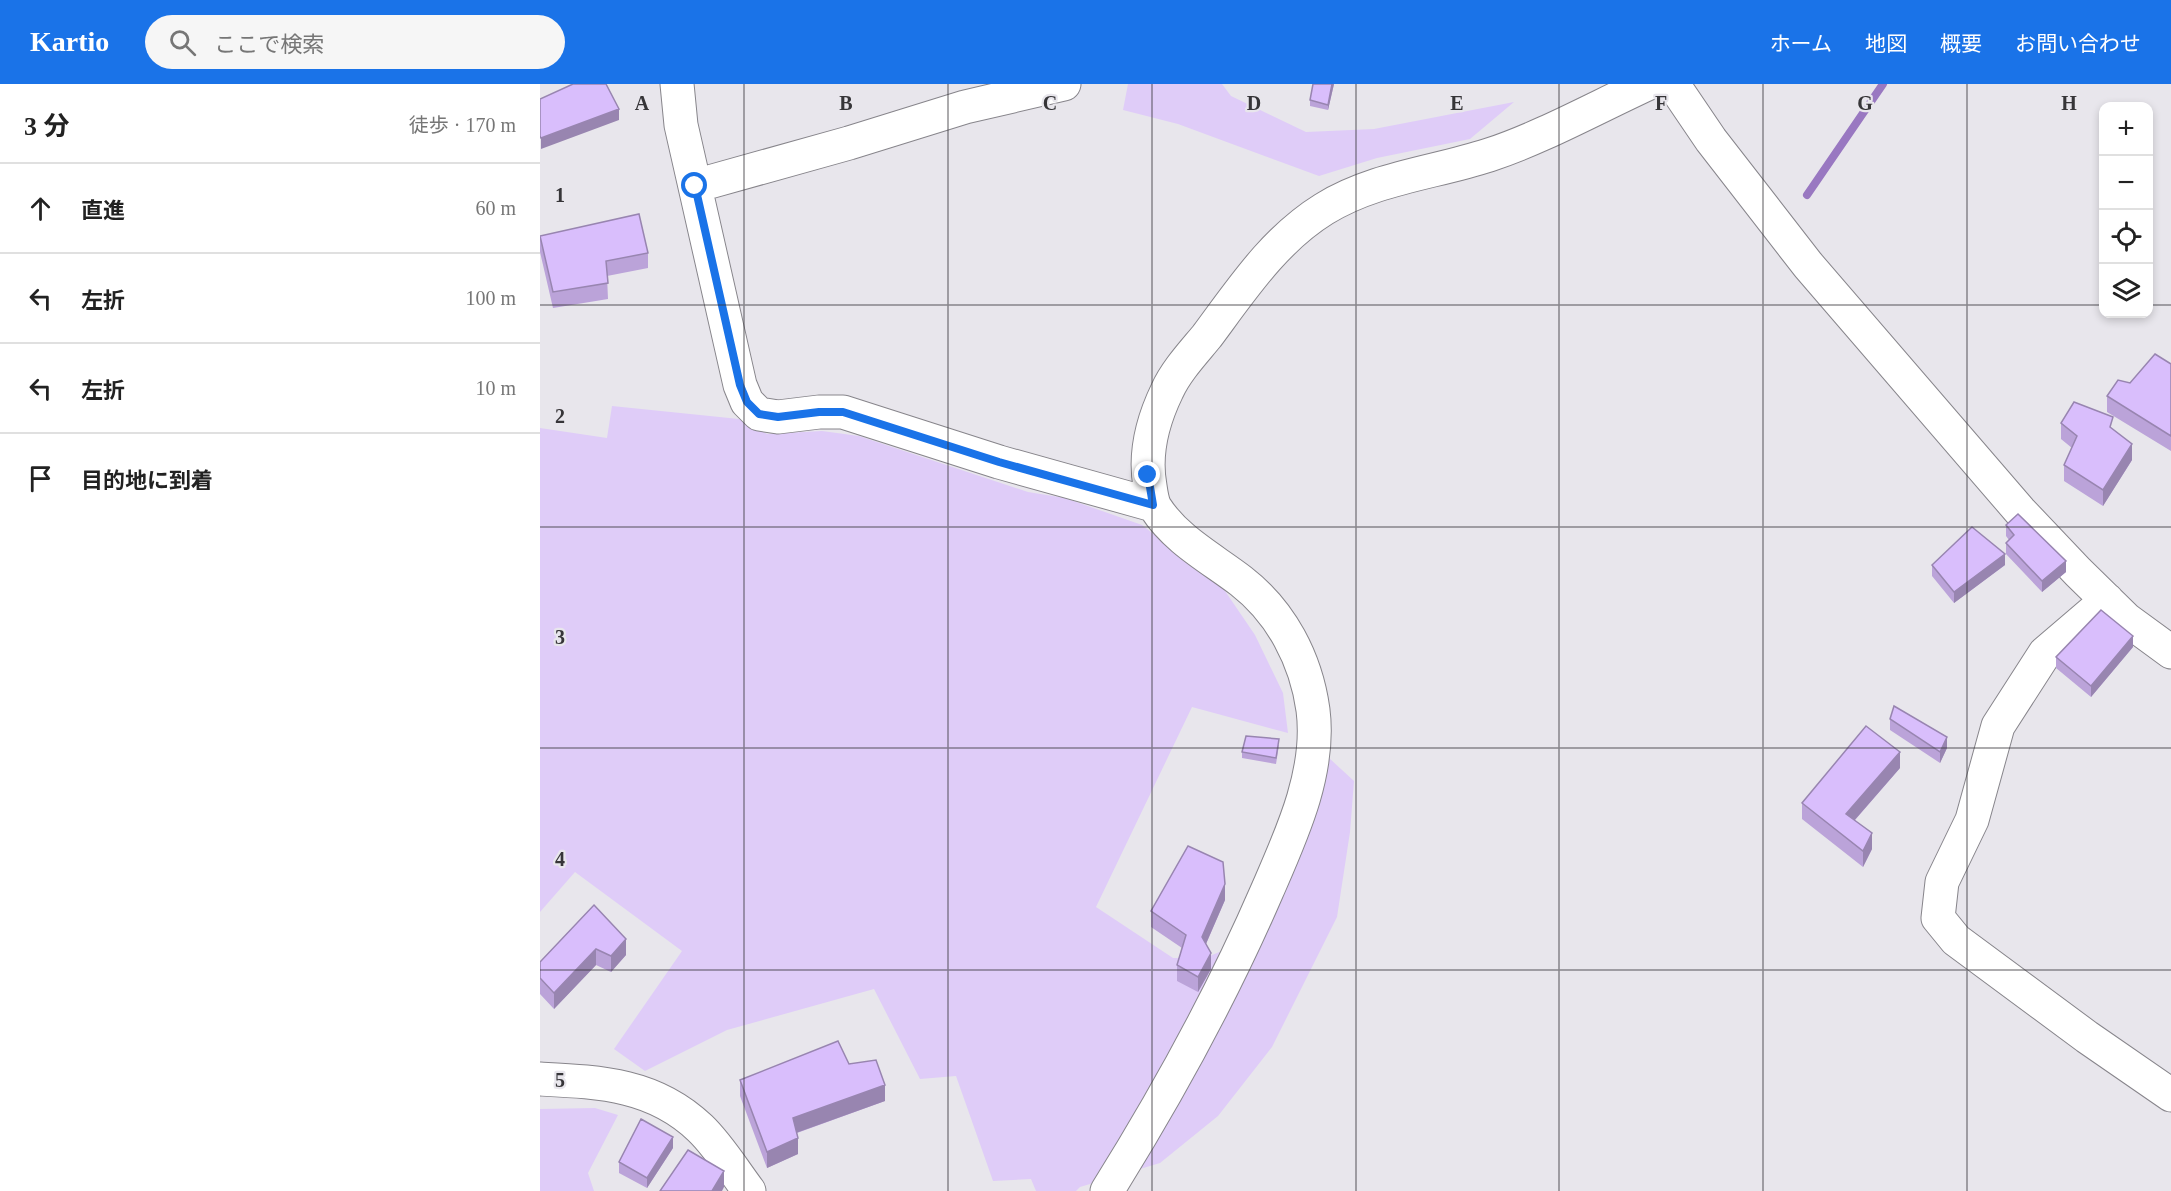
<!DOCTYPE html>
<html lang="ja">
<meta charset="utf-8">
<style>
body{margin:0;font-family:"Times New Roman","Noto Sans JP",serif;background:#f6f6f6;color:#222}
.controls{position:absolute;right:18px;top:18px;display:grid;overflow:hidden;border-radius:12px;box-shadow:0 3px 9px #0003}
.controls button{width:54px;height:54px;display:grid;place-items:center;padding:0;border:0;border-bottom:2px solid #e0e0e0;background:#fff;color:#222;font:30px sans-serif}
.stop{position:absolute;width:18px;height:18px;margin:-14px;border:4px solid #1a73e8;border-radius:50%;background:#fff}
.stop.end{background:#1a73e8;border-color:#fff;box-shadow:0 2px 6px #0008}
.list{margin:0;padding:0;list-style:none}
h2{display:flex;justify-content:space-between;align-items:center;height:78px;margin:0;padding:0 24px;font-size:26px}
h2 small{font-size:20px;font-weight:400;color:#767676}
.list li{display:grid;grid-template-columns:39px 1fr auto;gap:18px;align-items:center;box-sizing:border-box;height:90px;padding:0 24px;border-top:2px solid #e0e0e0}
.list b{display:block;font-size:22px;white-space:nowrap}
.list em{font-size:20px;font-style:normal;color:#767676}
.icon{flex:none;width:33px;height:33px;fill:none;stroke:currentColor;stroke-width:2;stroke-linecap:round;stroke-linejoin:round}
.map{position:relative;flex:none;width:1631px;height:1107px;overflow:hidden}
header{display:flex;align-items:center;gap:36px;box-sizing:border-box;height:84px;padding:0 30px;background:#1a73e8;color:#fff}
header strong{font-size:28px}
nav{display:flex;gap:33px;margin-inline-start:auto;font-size:21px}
.search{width:420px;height:54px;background:#f6f6f6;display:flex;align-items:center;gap:15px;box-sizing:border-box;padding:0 21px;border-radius:33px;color:#767676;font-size:22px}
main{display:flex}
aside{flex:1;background:#fff}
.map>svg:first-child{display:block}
.green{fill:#dfccf8}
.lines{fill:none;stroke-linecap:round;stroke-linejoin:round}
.stream{stroke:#9978c1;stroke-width:8}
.minor-casing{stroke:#87858b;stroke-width:35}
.minor{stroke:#fff;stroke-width:33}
.wall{fill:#bba3d9}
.shaded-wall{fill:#9885b0}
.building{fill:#d9befc;stroke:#9885b0;stroke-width:1.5}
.route{stroke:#1a73e8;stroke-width:8}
.grid{fill:none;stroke:#363538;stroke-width:1.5;stroke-opacity:0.55}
.grid-label{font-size:20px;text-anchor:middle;font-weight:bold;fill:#363538;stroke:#e8e6ec;stroke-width:4.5;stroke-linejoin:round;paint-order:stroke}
</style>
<header>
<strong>Kartio</strong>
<div class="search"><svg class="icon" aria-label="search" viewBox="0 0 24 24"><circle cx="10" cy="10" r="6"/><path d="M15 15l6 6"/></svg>ここで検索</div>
<nav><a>ホーム</a><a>地図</a><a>概要</a><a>お問い合わせ</a></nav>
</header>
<main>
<aside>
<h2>3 分<small>徒歩 · 170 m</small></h2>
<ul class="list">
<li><svg class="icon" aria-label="ahead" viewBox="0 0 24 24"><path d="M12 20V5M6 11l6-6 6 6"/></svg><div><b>直進</b></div><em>60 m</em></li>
<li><svg class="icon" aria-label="left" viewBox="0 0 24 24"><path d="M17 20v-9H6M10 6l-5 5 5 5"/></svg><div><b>左折</b></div><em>100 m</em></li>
<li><svg class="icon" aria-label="left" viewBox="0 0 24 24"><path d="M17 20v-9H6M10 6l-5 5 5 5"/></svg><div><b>左折</b></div><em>10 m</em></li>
<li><svg class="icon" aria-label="arrive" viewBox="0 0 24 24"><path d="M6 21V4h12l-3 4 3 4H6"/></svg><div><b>目的地に到着</b></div></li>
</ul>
</aside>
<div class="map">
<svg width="1631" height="1107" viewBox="0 0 1631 1107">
<rect width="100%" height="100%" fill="#e8e6ec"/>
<!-- green -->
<path class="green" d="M 588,0 L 682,0 L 691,12 L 766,48 L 834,45 L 974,18 L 930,55 L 837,74 L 779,92 L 638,40 L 583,26 Z
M 72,322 L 199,335 L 227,350 L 282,347 L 319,352 L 488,408 L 525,414 L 602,441 L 683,504 L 715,551 L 743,609 L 748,649 L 652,623 L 556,823 L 633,874 L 665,874 L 722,850 L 766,748 L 789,674 L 814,697 L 810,748 L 797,833 L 732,963 L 678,1032 L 620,1079 L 540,1103 L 536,1107 L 496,1107 L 491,1095 L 453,1097 L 416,992 L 380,995 L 334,905 L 187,946 L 105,987 L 74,965 L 142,867 L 35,788 L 0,828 L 0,344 L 67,354 Z
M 55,1024 L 78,1031 L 48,1089 L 54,1107 L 0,1107 L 0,1025 Z"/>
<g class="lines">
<!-- stream -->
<path class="stream" d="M 1267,111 L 1343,0"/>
<defs>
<path id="minor" d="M 137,0 L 141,41 L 200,301 L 207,318 L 219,330 L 238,333 L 279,328 L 303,328 L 459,378 L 613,421
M 1133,0 L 1171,56 L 1268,181 L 1480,427 L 1538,488 L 1586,535 L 1631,568
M 155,102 L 309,59 L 425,23 L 524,0
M 1567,516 L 1505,569 L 1458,642 L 1432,736 L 1402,798 L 1398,834 L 1416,856 L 1547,953 L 1631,1011
M 0,995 C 60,998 114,1000 160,1044 C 178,1061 194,1087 209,1107
M 567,1107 C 627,1011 682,911 727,807 C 751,752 781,688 773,626 C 766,575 741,528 701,497 C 671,474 636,456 615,423 C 612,417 611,409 610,402 C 604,369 613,336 627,307 C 636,287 653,269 667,252 C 702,205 734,156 784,125 C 834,94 894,89 949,71 C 1001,54 1057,23 1107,0"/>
</defs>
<!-- minor casing -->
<use href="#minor" class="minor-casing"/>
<!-- minor -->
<use href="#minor" class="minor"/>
</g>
<!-- wall -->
<path class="wall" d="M 773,0 L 794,0 L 788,26 L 770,22 L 770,16 Z
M 0,152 L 108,169 L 108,184 L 67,192 L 68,215 L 13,224 L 0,168 Z
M 1631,280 L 1631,367 L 1567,328 L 1567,312 Z
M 1521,339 L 1573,345 L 1592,376 L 1563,422 L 1524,397 L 1524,381 L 1532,364 L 1521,355 Z
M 1466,441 L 1526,488 L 1502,508 L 1466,470 L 1466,459 L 1469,456 L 1466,452 Z
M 1392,481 L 1465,481 L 1414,519 L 1392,492 Z
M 1593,563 L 1551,613 L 1516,584 L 1516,573 Z
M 1350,635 L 1407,664 L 1400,679 L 1350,646 Z
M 739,661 L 736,680 L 702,674 L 702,668 Z
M 1360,684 L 1315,736 L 1332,765 L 1323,783 L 1262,735 L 1262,719 Z
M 685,816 L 666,860 L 671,885 L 658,908 L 637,897 L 637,881 L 642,864 L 611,843 L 611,827 Z
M 54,821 L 86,871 L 71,888 L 56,881 L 14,925 L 0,910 L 0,878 Z
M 309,980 L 345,1017 L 257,1049 L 258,1070 L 227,1084 L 200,1012 L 200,996 Z
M 133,1064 L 107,1104 L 79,1089 L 79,1078 Z"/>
<!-- shaded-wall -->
<path class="shaded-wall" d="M 792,0 L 794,0 L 788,26 L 788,21 Z
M 79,25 L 79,36 L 1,65 L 1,54 Z
M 1592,360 L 1592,376 L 1563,422 L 1563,406 Z
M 1465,470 L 1465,481 L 1414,519 L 1414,508 Z
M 1526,477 L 1526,488 L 1502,508 L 1502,497 Z
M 1593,552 L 1593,563 L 1551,613 L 1551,602 Z
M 1407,653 L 1407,664 L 1400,679 L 1400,668 Z
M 1360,668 L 1360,684 L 1306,746 L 1306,730 Z
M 1332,749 L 1332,765 L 1323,783 L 1323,767 Z
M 685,800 L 685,816 L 662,869 L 662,853 Z
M 86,855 L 86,871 L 71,888 L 71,872 Z
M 56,865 L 56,881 L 14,925 L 14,909 Z
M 671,869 L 671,885 L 658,908 L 658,893 Z
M 345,1001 L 345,1017 L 253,1050 L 253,1034 Z
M 133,1053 L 133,1064 L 107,1104 L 107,1094 Z
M 258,1054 L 258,1070 L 227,1084 L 227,1068 Z
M 184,1087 L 184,1103 L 182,1107 L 172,1107 Z"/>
<!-- building -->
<path class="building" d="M 33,0 L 66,0 L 79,25 L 1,54 L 0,52 L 0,15 Z
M 773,0 L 792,0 L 788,21 L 770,16 Z
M 99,130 L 108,169 L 66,177 L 68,199 L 13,208 L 0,152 Z
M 1615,270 L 1631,280 L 1631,352 L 1567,312 L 1578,296 L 1590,299 Z
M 1534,318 L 1573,333 L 1570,343 L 1592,360 L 1563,406 L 1524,381 L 1537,352 L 1521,339 Z
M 1478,430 L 1526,477 L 1502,497 L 1466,459 L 1474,451 L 1466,441 Z
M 1432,443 L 1465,470 L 1414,508 L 1392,481 Z
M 1561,526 L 1593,552 L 1551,602 L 1516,573 Z
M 1354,622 L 1407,653 L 1400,668 L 1350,635 Z
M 1326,642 L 1360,668 L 1306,730 L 1332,749 L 1323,767 L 1262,719 Z
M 706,652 L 739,655 L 736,674 L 702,668 Z
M 648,762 L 683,778 L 685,800 L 662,853 L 671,869 L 658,893 L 637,881 L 646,851 L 611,827 Z
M 54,821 L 86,855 L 71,872 L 56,865 L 14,909 L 0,894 L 0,878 Z
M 298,957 L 309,980 L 336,976 L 345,1001 L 253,1034 L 258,1054 L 227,1068 L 200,996 Z
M 101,1035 L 133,1053 L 107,1094 L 79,1078 Z
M 148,1066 L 184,1087 L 172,1107 L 120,1107 Z"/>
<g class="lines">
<!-- route -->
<path class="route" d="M 155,102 L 200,301 L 207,318 L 219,330 L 238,333 L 279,328 L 303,328 L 459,378 L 613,421 L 608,391"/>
</g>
<!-- grid -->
<path class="grid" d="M 204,0 L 204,1107M 408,0 L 408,1107M 612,0 L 612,1107M 816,0 L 816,1107M 1019,0 L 1019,1107M 1223,0 L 1223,1107M 1427,0 L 1427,1107M 0,221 L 1564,221M 1608,221 L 1631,221M 0,443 L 1631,443M 0,664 L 1631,664M 0,886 L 1631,886"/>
<g class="grid-label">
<text x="102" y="26">A</text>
<text x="306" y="26">B</text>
<text x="510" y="26">C</text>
<text x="714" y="26">D</text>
<text x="917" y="26">E</text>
<text x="1121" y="26">F</text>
<text x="1325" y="26">G</text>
<text x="1529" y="26">H</text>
<text x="20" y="118">1</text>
<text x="20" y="339">2</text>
<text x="20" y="560">3</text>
<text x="20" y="782">4</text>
<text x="20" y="1003">5</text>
</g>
</svg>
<div class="controls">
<button>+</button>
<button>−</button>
<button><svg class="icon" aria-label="locate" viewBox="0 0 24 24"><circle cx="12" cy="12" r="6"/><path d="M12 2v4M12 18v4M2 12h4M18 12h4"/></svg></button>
<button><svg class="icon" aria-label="layers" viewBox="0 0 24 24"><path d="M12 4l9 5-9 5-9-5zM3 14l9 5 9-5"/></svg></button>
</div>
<div class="stop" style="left:155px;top:102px"></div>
<div class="stop end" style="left:608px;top:391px"></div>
</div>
</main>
